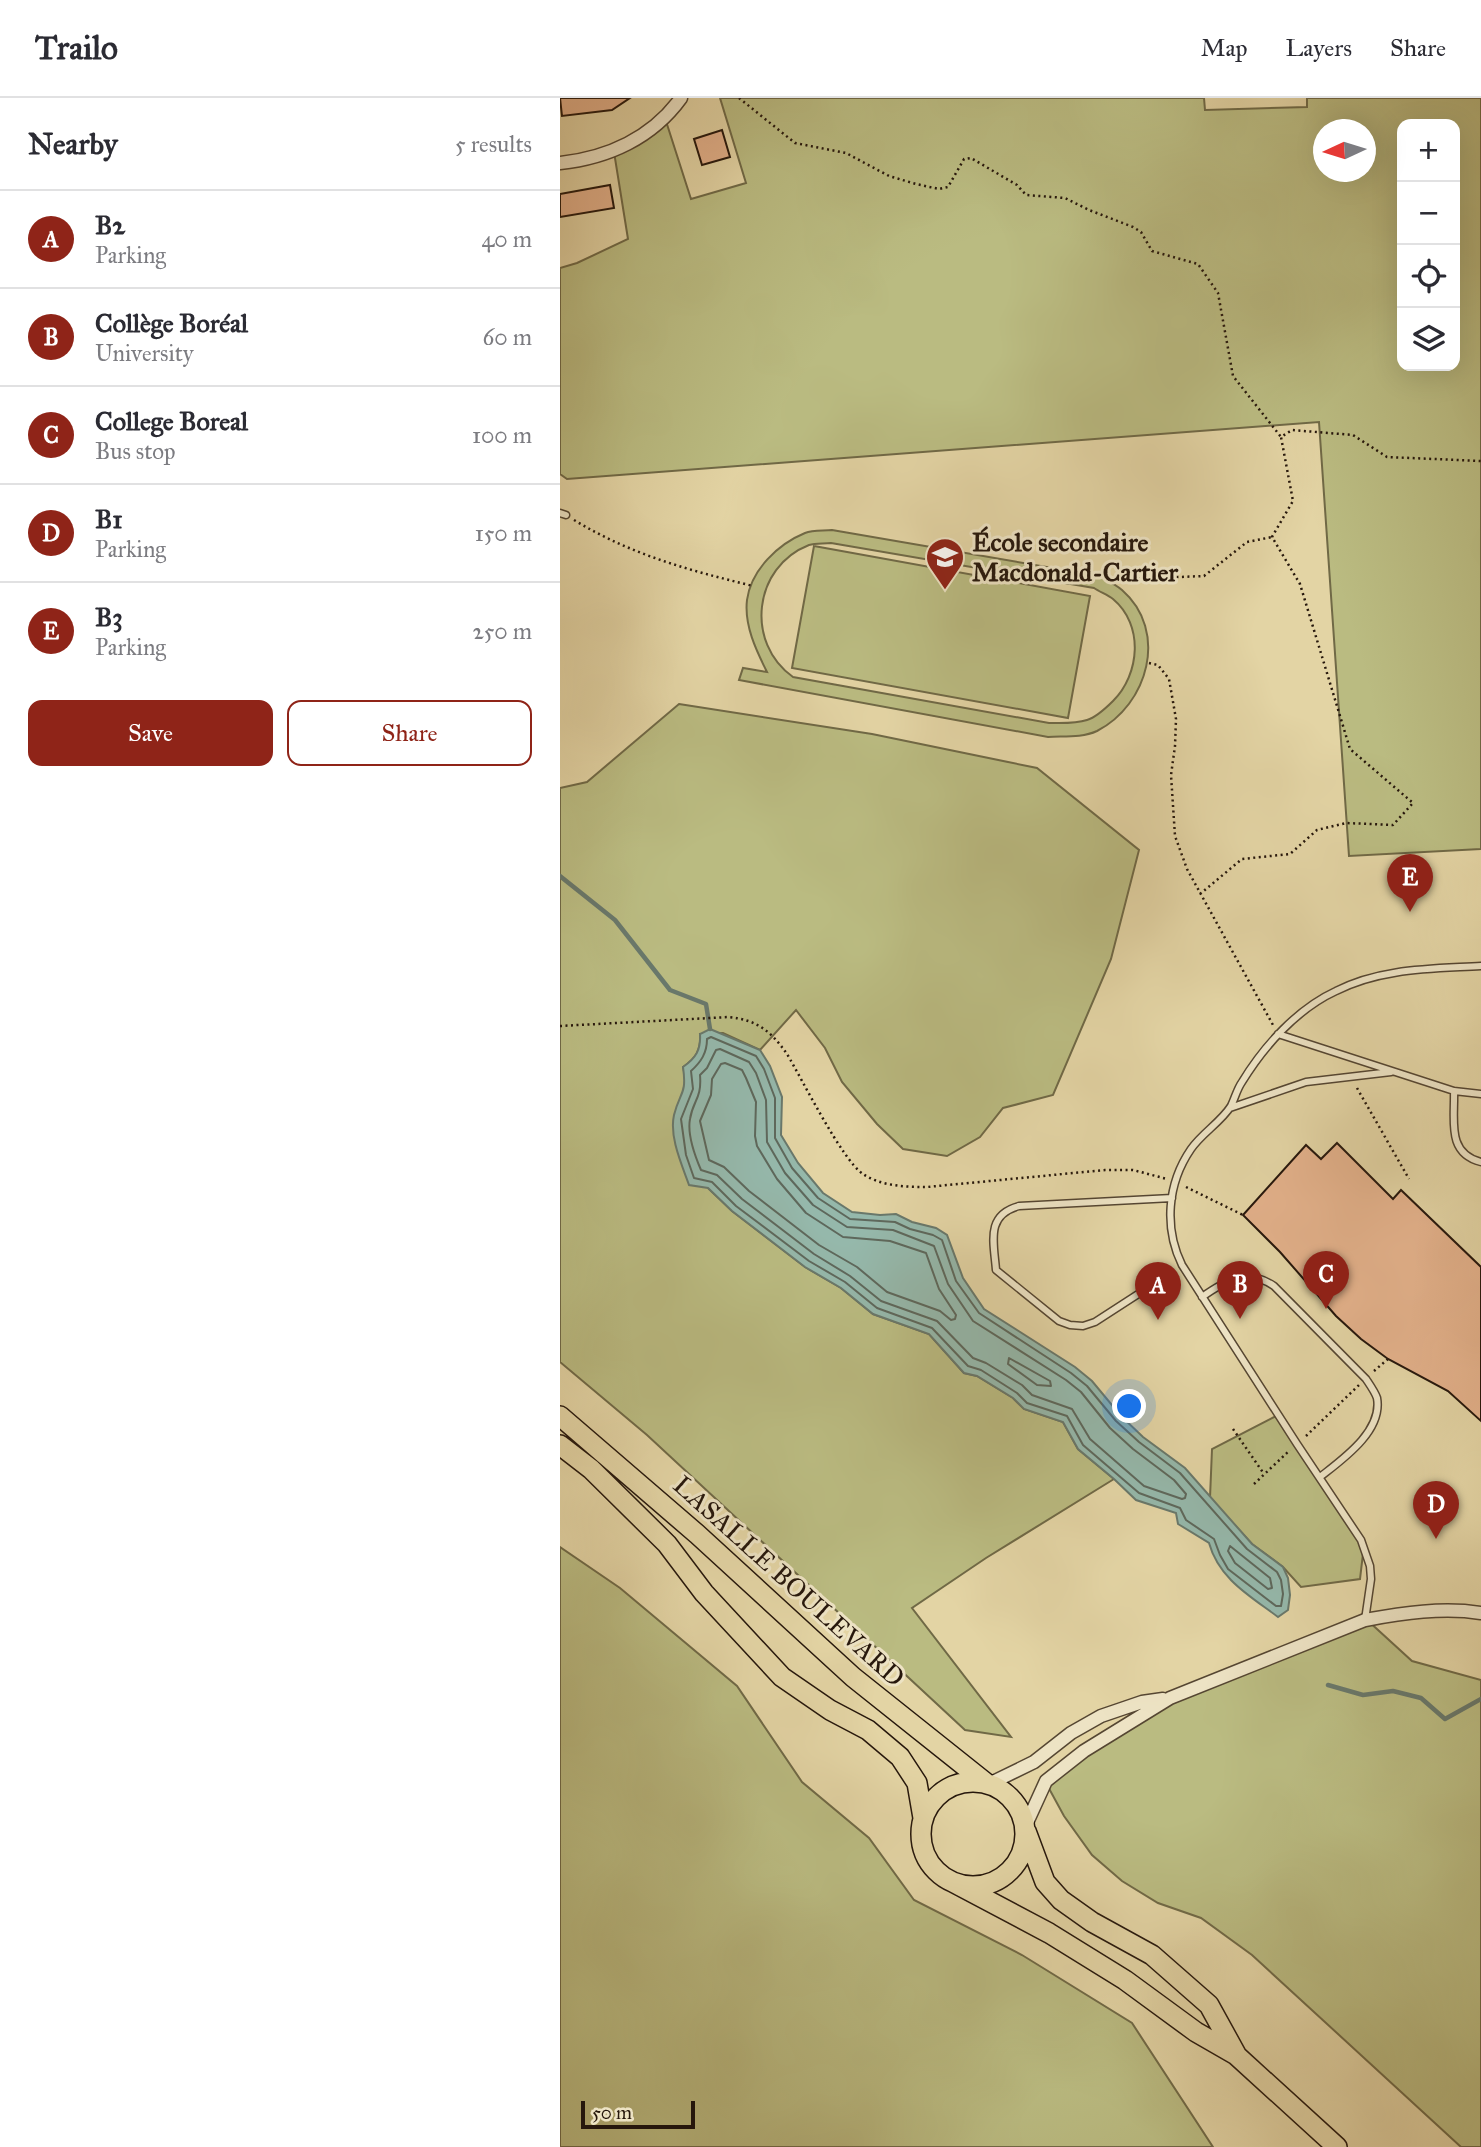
<!DOCTYPE html>
<meta charset="utf-8">
<style>
body{margin:0;font-family:"IM FELL Great Primer",serif;background:#f7f7f7;color:#2b2b33}
.controls{position:absolute;right:21px;top:21px;display:grid;overflow:hidden;border-radius:14px;box-shadow:0 7px 28px #0002}
.controls button{width:63px;height:63px;display:grid;place-items:center;padding:0;border:0;border-bottom:2px solid #e1e1e2;background:#fff;color:#2b2b33;font:35px sans-serif}
.compass{position:absolute;left:753px;top:21px;width:63px;height:63px;border-radius:50%;background:#fff;box-shadow:0 7px 28px #0002;rotate:266deg}
.scale{position:absolute;left:21px;bottom:18px;width:114px;box-sizing:border-box;padding-left:7px;border:4px solid #26170c;border-top:0;font-size:19px;line-height:24px;white-space:nowrap;color:#26170c;-webkit-text-stroke:5px #ede3c4;paint-order:stroke}
.you{position:absolute;left:570px;top:1309px;width:24px;height:24px;margin:-18px;border:5px solid #fff;border-radius:50%;background:#1a73e8;box-shadow:0 0 0 10px #1a73e833}
.badge{display:grid;place-items:center;width:46px;height:46px;border-radius:50%;background:#8f2418;color:#fff;font-size:23px;font-weight:700}
.pin{position:absolute;translate:-50% -58px;filter:drop-shadow(0 2px 4px #0008)}
.pin::after{content:'';position:absolute;top:37px;width:24px;height:21px;background:inherit;clip-path:polygon(0 0,100% 0,50% 100%)}
.list{margin:0;padding:0;list-style:none}
h2{display:flex;justify-content:space-between;align-items:center;height:91px;margin:0;padding:0 28px;font-size:30px}
h2 small{font-size:23px;font-weight:400;color:#7c7c81}
.list li{display:grid;grid-template-columns:46px 1fr auto;gap:21px;align-items:center;box-sizing:border-box;height:98px;padding:0 28px;border-top:2px solid #e1e1e2}
.list b{display:block;font-size:26px;white-space:nowrap}
.list p{margin:0;font-size:23px;white-space:nowrap;color:#7c7c81}
.list em{font-size:23px;font-style:normal;color:#7c7c81}
.actions{display:flex;gap:14px;padding:21px 28px}
.actions a{flex:1;padding:16px 0;border:2px solid #8f2418;border-radius:14px;text-align:center;font-size:24px;color:#8f2418}
.actions .main{background:#8f2418;color:#fff}
.icon{flex:none;width:38px;height:38px;fill:none;stroke:currentColor;stroke-width:2;stroke-linecap:round;stroke-linejoin:round}
.map{position:relative;flex:none;width:921px;height:2049px;overflow:hidden}
header{display:flex;align-items:center;gap:42px;box-sizing:border-box;height:98px;padding:0 35px;background:#fff;border-bottom:2px solid #e1e1e2}
header strong{font-size:33px}
nav{display:flex;gap:38px;margin-inline-start:auto;font-size:24px}
main{display:flex}
aside{flex:1;background:#fff}
.map>svg:first-child{display:block}
.green{fill:#babb81;stroke:#706946;stroke-width:2;fill-rule:evenodd}
.water{fill:#95b8ab;stroke:#69786b;stroke-width:2}
.lines{fill:none;stroke-linecap:round;stroke-linejoin:round}
.shore{stroke:#5e685c;stroke-width:2}
.stream{stroke:#69786b;stroke-width:4.5}
.building{fill:#e3b18b;stroke:#26170c;stroke-width:2}
.service-casing{stroke:#554632;stroke-width:9}
.minor-casing{stroke:#554632;stroke-width:15}
.trunk-casing{stroke:#26170c;stroke-width:22}
.path{stroke:#26170c;stroke-width:2.5;stroke-dasharray:2 3.5;stroke-linecap:butt}
.service{stroke:#ede3c4;stroke-width:6}
.minor{stroke:#ede3c4;stroke-width:12}
.trunk{stroke:#e3d4a4;stroke-width:19}
.labels{text-anchor:middle;stroke-width:6;stroke-linejoin:round;paint-order:stroke}
.poi-label{font-size:26px;font-weight:bold;fill:#26170c;stroke:#ede3c4;text-anchor:start}
.street-label{font-size:26px;fill:#26170c;stroke:#ede3c4}
</style>
<header>
<strong>Trailo</strong>
<nav><a>Map</a><a>Layers</a><a>Share</a></nav>
</header>
<main>
<aside>
<h2>Nearby<small>5 results</small></h2>
<ul class="list">
<li><span class="badge">A</span><div><b>B2</b><p>Parking</p></div><em>40 m</em></li>
<li><span class="badge">B</span><div><b>Collège Boréal</b><p>University</p></div><em>60 m</em></li>
<li><span class="badge">C</span><div><b>College Boreal</b><p>Bus stop</p></div><em>100 m</em></li>
<li><span class="badge">D</span><div><b>B1</b><p>Parking</p></div><em>150 m</em></li>
<li><span class="badge">E</span><div><b>B3</b><p>Parking</p></div><em>250 m</em></li>
</ul>
<div class="actions"><a class="main">Save</a><a>Share</a></div>
</aside>
<div class="map">
<svg width="921" height="2049" viewBox="0 0 921 2049">
<rect width="100%" height="100%" fill="#e3d4a4"/>
<filter id="stains"><feTurbulence type="fractalNoise" baseFrequency=".00286" numOctaves="4"/><feColorMatrix values="0 0 0 0 .2 0 0 0 0 .09 0 0 0 0 .02 0 0 0 .5 -.17"/></filter>
<radialGradient id="worn" r=".72"><stop offset=".6" stop-color="#630" stop-opacity="0"/><stop offset="1" stop-color="#630" stop-opacity=".3"/></radialGradient>
<!-- green -->
<path class="green" d="M 160,0 L 644,0 L 645,12 L 747,9 L 747,0 L 921,0 L 921,751 L 789,758 L 759,324 L 7,381 L 0,376 L 0,170 L 17,165 L 68,141 L 54,54 L 105,20 L 131,101 L 186,85 ZM 842,26 L 895,26 L 895,268 L 842,268 ZM 764,32 L 806,32 L 806,74 L 764,74 Z
M 272,432 L 539,478 C 546,482 555,486 562,492 C 609,533 588,607 537,633 C 522,640 504,638 488,639 L 179,582 L 183,570 L 207,574 C 196,552 184,527 187,502 C 191,472 218,446 245,435 C 253,432 263,433 272,432 ZM 271,445 L 534,490 C 540,494 548,497 553,501 C 584,527 580,576 553,603 C 546,610 537,619 527,622 C 515,626 502,625 489,625 L 233,579 C 185,545 193,469 249,447 C 256,445 264,446 271,445 Z
M 254,448 L 530,498 L 508,620 L 232,570 Z
M 119,606 L 312,636 L 477,670 L 579,752 L 551,861 L 493,997 L 443,1010 L 420,1039 L 387,1058 L 343,1051 L 317,1026 L 282,984 L 265,950 L 236,912 L 200,952 L 163,935 L 140,936 C 141,952 136,960 123,969 L 148,1090 L 172,1113 L 245,1169 L 281,1190 L 313,1216 L 369,1236 L 404,1275 L 417,1278 L 453,1300 L 464,1311 L 503,1324 L 518,1351 L 554,1381 L 426,1460 L 352,1510 L 451,1639 L 405,1632 L 87,1337 L 0,1264 L 0,690 L 27,684 Z
M 718,1317 L 804,1447 L 800,1481 L 741,1489 L 723,1469 L 692,1446 L 650,1400 L 652,1351 Z
M 0,1449 L 60,1490 L 177,1588 L 242,1684 L 309,1740 L 354,1802 L 462,1857 L 572,1925 L 653,2049 L 0,2049 Z
M 806,1521 L 852,1563 L 921,1582 L 921,2049 L 901,2049 L 692,1857 L 641,1820 L 598,1805 L 562,1783 L 532,1757 L 504,1718 L 486,1685 L 562,1623 Z"/>
<!-- water -->
<path class="water" d="M 150,931 L 200,952 L 210,968 L 222,999 L 221,1037 L 238,1065 L 263,1095 L 292,1114 L 320,1117 L 336,1116 L 352,1124 L 376,1130 L 387,1137 L 403,1180 L 424,1211 L 515,1269 L 532,1283 L 561,1318 L 583,1339 L 625,1370 L 692,1446 L 723,1469 L 728,1480 L 730,1497 L 728,1512 L 718,1519 C 690,1498 659,1481 649,1445 L 618,1426 L 616,1415 L 576,1402 L 554,1381 L 518,1351 L 503,1324 L 464,1311 L 453,1300 L 417,1278 L 404,1275 L 369,1236 L 313,1216 L 281,1190 L 245,1169 L 172,1113 L 148,1090 L 129,1087 C 122,1067 109,1039 114,1017 C 120,993 127,997 123,969 C 136,960 141,952 140,936 Z"/>
<g class="lines">
<!-- shore -->
<path class="shore" d="M 151,939 L 196,958 L 204,971 L 215,1000 L 215,1040 L 232,1070 L 258,1100 L 290,1121 L 335,1124 L 350,1131 L 373,1137 L 382,1142 L 396,1183 L 419,1215 L 511,1275 L 527,1288 L 556,1323 L 579,1344 L 620,1375 L 687,1451 L 717,1474 L 721,1482 L 723,1496 L 721,1508 L 716,1508 L 668,1471 L 660,1457 L 654,1441 L 626,1422 L 620,1410 L 579,1395 L 523,1347 L 507,1318 L 467,1305 L 457,1295 L 421,1272 L 408,1268 L 372,1230 L 317,1210 L 285,1184 L 249,1163 L 176,1108 L 152,1084 L 134,1080 L 126,1057 L 121,1021 L 133,991 L 131,973 C 141,964 147,955 147,941 Z
M 160,951 L 189,964 L 196,975 L 206,1002 L 207,1044 L 225,1075 L 253,1107 L 287,1129 L 333,1132 L 374,1148 L 388,1186 L 413,1223 L 506,1282 L 521,1294 L 550,1330 L 573,1351 L 614,1382 L 626,1396 L 625,1400 L 622,1401 L 584,1388 L 530,1341 L 512,1311 L 472,1297 L 462,1287 L 426,1265 L 413,1260 L 377,1223 L 321,1203 L 290,1178 L 254,1156 L 182,1101 L 157,1077 L 141,1072 C 135,1058 127,1037 130,1021 C 133,1002 142,1001 140,977 L 147,970 L 156,952 Z
M 165,965 L 182,972 L 186,980 L 196,1004 L 195,1038 L 197,1048 L 217,1081 L 246,1115 L 283,1139 L 330,1143 L 366,1155 L 379,1191 L 396,1217 L 395,1221 L 391,1222 L 380,1213 L 327,1194 L 297,1169 L 259,1147 L 189,1093 L 164,1069 L 149,1062 L 140,1023 L 151,997 L 152,981 L 161,966 Z
M 449,1260 L 490,1283 L 491,1288 L 477,1287 L 448,1266 Z
M 670,1448 L 710,1480 L 712,1490 L 708,1491 L 675,1465 L 668,1453 Z"/>
<!-- stream -->
<path class="stream" d="M 0,778 L 55,822 L 110,892 L 146,906 L 150,931
M 768,1587 L 803,1597 L 833,1593 L 861,1600 L 885,1621 L 921,1601"/>
</g>
<!-- building -->
<path class="building" d="M 0,0 L 70,0 L 52,12 L 2,18 Z
M 162,32 L 170,59 L 142,67 L 134,41 Z
M 50,87 L 54,110 L 0,119 L 0,96 Z
M 777,1045 L 833,1101 L 841,1092 L 921,1169 L 921,1323 L 888,1293 L 828,1261 L 801,1241 L 776,1218 L 720,1154 L 683,1117 L 746,1047 L 761,1061 Z"/>
<g class="lines">
<defs>
<path id="service" d="M 0,415 L 6,417
M 718,936 L 894,993 L 921,996
M 894,993 C 895,1022 886,1055 921,1064
M 670,1010 L 746,984 L 831,974
M 586,1191 L 535,1224 L 523,1228 L 510,1227 L 499,1223 L 436,1172 C 434,1145 425,1117 459,1108 L 612,1100
M 642,1199 C 666,1182 687,1170 714,1188 L 806,1281 C 810,1287 815,1294 817,1300 C 823,1333 783,1361 760,1379
M 805,1522 L 811,1481 L 810,1468 L 801,1442 L 737,1346 L 622,1167 C 604,1130 607,1086 631,1051 C 642,1035 661,1024 671,1008 C 675,1000 677,991 682,984 C 704,948 737,911 776,893 C 821,870 871,871 921,868"/>
<path id="minor" d="M 0,65 C 48,60 92,40 121,0
M 429,1686 L 474,1664 L 511,1635 L 541,1618 L 582,1604 L 603,1601
M 465,1729 L 486,1683 L 524,1653 L 610,1600 L 805,1522 C 843,1515 883,1509 921,1515"/>
<path id="trunk" d="M 0,1318 L 137,1436 L 293,1579 L 426,1685
M 0,1347 L 31,1371 L 107,1446 L 144,1495 L 222,1579 L 270,1612 L 308,1632 L 340,1659 L 357,1685 L 363,1720
M361 1736a52 52 0 1 1 104 0a52 52 0 1 1-104 0Z
M 466,1733 L 485,1784 L 501,1802 L 532,1824 L 592,1857 L 649,1907 L 676,1956
M 389,1782 L 489,1835 L 565,1882 L 636,1934 L 676,1957 L 777,2049"/>
</defs>
<!-- service casing -->
<use href="#service" class="service-casing"/>
<!-- minor casing -->
<use href="#minor" class="minor-casing"/>
<!-- trunk casing -->
<use href="#trunk" class="trunk-casing"/>
<!-- path -->
<path class="path" d="M 179,0 L 235,45 L 286,55 L 329,78 L 356,86 L 379,91 L 388,89 L 404,61 L 411,60 L 457,87 L 466,97 L 505,100 L 529,112 L 573,129 L 581,134 L 592,153 L 638,166 L 658,195 L 673,278 L 721,339
M 14,422 C 72,457 128,472 193,488
M 545,482 L 644,478 L 687,444 L 712,439
M 589,565 L 598,567 L 609,581 L 616,621 L 615,648 L 611,677 L 615,738 L 627,771 L 713,927
M 640,796 L 682,761 L 730,756 L 757,732 L 786,725 L 833,727 L 853,705 L 790,651 L 740,486 L 712,439 L 733,403 L 721,339 L 732,332 L 793,337 L 827,359 L 921,363
M 0,928 L 169,919 C 197,922 211,933 227,956 C 242,981 282,1062 303,1076 C 321,1088 345,1089 367,1089 L 545,1072 L 573,1072 L 607,1081
M 797,990 L 849,1081
M 626,1089 L 683,1117
M 814,1273 L 828,1261
M 673,1331 L 704,1376
M 746,1338 L 799,1287
M 694,1386 L 730,1352"/>
<!-- service -->
<use href="#service" class="service"/>
<!-- minor -->
<use href="#minor" class="minor"/>
<!-- trunk -->
<use href="#trunk" class="trunk"/>
</g>
<!-- icons -->
<defs>
<symbol id="school-pin" viewBox="-11 -11 22 30"><path d="M0 17L-7.5 6A9.5 9.5 0 1 1 7.5 6Z" fill="#8f2418" stroke="#ede3c4"/><path d="M0-5L7-2L0 1L-7-2ZM-4 1L0 2.5L4 1V4Q0 6-4 4Z" fill="#fff"/></symbol>
</defs>
<g fill-rule="evenodd">
<use href="#school-pin" x="363" y="437" width="44" height="60"/>
</g>
<g class="labels">
<!-- poi labels -->
<g class="poi-label">
<text x="412" y="453">École secondaire<tspan x="412" dy="30">Macdonald-Cartier</tspan></text>
</g>
<!-- street labels -->
<g class="street-label">
<text transform="translate(229 1483) rotate(42)" y="9">LASALLE BOULEVARD</text>
</g>
</g>
<rect width="100%" height="100%" filter="url(#stains)"/>
<rect width="100%" height="100%" fill="url(#worn)"/>
</svg>
<div class="controls">
<button>+</button>
<button>−</button>
<button><svg class="icon" aria-label="locate" viewBox="0 0 24 24"><circle cx="12" cy="12" r="6"/><path d="M12 2v4M12 18v4M2 12h4M18 12h4"/></svg></button>
<button><svg class="icon" aria-label="layers" viewBox="0 0 24 24"><path d="M12 4l9 5-9 5-9-5zM3 14l9 5 9-5"/></svg></button>
</div>
<svg class="compass" viewBox="-18 -18 36 36"><path d="M0-13l5 13h-10z" fill="#e53935"/><path d="M0 13l5-13h-10z" fill="#7c7c81"/></svg>
<div class="scale">50 m</div>
<div class="you"></div>
<div class="pin badge" style="left:598px;top:1222px">A</div>
<div class="pin badge" style="left:680px;top:1221px">B</div>
<div class="pin badge" style="left:766px;top:1211px">C</div>
<div class="pin badge" style="left:876px;top:1441px">D</div>
<div class="pin badge" style="left:850px;top:814px">E</div>
</div>
</main>
